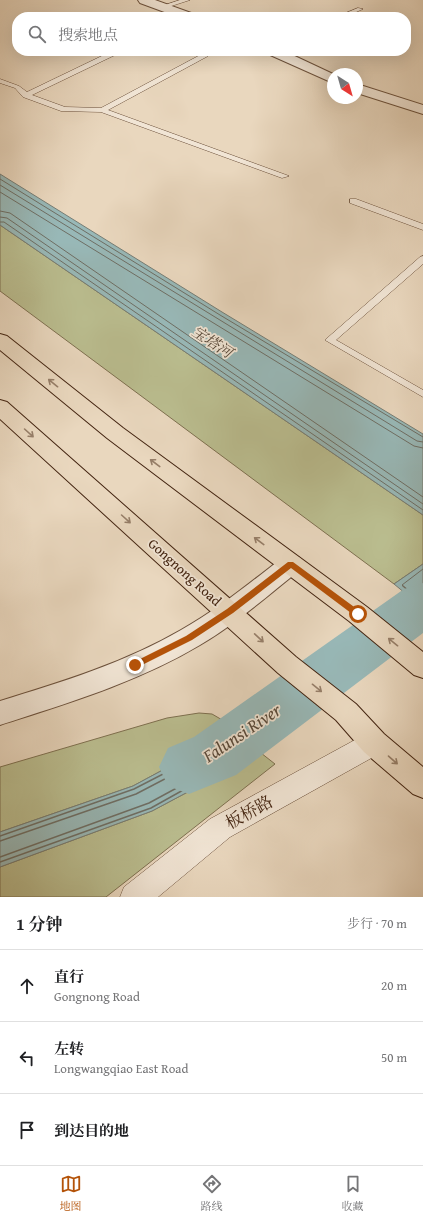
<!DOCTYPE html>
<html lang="zh">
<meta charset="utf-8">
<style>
body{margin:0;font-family:"Gentium Book Plus","Noto Serif SC",serif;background:#f2f2f2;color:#202124}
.compass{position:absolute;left:327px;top:68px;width:36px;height:36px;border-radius:50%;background:#fff;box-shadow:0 4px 16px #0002;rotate:143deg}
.stop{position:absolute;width:12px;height:12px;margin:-9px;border:3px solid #b45309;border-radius:50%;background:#fff}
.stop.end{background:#b45309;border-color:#fff;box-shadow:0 1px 4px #0008}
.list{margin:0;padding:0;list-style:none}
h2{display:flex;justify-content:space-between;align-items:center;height:52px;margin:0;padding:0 16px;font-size:17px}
h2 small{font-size:13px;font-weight:400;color:#757577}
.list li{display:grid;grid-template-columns:26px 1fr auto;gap:12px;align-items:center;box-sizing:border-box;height:72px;padding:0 16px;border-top:1px solid #e0e0e0}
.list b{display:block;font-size:15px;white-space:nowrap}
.list p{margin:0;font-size:13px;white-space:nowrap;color:#757577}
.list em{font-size:13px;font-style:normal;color:#757577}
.icon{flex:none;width:22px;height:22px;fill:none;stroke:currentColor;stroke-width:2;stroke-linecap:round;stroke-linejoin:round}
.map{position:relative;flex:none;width:423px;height:897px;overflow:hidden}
.search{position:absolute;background:#fff;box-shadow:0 4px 16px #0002;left:12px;right:12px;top:12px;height:44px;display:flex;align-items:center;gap:10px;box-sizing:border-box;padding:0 14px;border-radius:16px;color:#757577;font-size:15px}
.sheet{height:268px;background:#fff}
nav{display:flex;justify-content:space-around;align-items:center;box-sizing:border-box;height:56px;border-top:1px solid #e0e0e0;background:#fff;font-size:11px;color:#757577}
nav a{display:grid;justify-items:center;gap:2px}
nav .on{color:#b45309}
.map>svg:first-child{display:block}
.green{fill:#babd8f;stroke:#7e7050}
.water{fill:#98b8b7;stroke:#767d75}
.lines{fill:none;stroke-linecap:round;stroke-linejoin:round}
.shore-far1{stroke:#6e6e64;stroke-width:1}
.shore{stroke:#6e6e64;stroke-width:1.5}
.river{fill:#98b8b7;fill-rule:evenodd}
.service-casing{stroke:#6c513c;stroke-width:1}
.minor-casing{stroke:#6c513c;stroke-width:1}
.tertiary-casing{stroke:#6c513c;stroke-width:2}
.primary-casing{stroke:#432411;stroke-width:2}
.service{fill:#f1e5d5;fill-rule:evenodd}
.minor{fill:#f1e5d5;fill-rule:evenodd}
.tertiary{fill:#f1e5d5;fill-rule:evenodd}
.primary{fill:#e9d7be;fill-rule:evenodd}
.oneway{stroke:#967e68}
.route{fill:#b45309}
.labels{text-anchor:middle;stroke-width:3.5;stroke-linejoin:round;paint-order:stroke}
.street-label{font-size:14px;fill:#432411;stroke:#f1e5d5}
.water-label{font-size:15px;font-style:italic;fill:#58493a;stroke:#f1e5d5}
.near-street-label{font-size:17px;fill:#432411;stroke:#f1e5d5}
.near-water-label{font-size:18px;font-style:italic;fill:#58493a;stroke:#f1e5d5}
</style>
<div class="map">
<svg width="423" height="897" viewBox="0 0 423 897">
<rect width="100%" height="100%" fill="#e9d7be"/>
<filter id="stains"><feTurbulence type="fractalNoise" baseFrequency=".005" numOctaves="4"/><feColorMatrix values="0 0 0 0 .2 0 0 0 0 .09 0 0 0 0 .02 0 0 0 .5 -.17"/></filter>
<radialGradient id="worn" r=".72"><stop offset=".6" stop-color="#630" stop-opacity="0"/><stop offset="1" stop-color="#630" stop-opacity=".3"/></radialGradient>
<!-- green -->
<path class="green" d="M 0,225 L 423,515 L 423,564 L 394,584 L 0,291 Z
M 199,713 L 212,714 L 236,728 L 198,751 L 133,786 L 0,832 L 0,767 L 167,718 Z
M 261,753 L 275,764 L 106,897 L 0,897 L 0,867 L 152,811 Z"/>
<!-- water -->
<path class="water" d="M 0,174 L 222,312 L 423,434 L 423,515 L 0,225 Z
M 423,564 L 423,608 L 394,584 Z
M 236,728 L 261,753 L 152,811 L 0,867 L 0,832 L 133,786 L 198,751 Z"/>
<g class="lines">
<!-- shore-far1 -->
<path class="shore-far1" d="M 0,179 L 220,315 L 423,437
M 0,185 L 417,441 L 423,442
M 0,192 L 414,446 L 423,448
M 0,211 L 10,213 L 423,497
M 0,217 L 7,218 L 423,504
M 0,222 L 4,222 L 423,510
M 404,587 L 402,585 L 423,569"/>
<!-- shore -->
<path class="shore" d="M 403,586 L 423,603
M 0,836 L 134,789 L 200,755 L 235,734 L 253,751 L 151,808 L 0,862
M 0,841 L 136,794 L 203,759 L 234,740 L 244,749 L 243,752 L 149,803 L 0,857"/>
<!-- river -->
<path class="river" d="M 423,583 L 423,633 L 236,775 L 189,794 L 168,786 L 159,767 L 168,748 L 194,737 L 404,589 Z"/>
<defs>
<path id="service" d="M 180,0 L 190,0 L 162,9 L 159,7 Z
M 358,8 L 363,9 L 345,17 L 336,17 Z
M 104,51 L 139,51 L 136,53 L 115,55 L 32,95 L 65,107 L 101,108 L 202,54 L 201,51 L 207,51 L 208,56 L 108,110 L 289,176 L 282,178 L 101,112 L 61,111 L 23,97 L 15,88 L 0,83 L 0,79 L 19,86 L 27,92 L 108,53 Z
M 350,199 L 356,199 L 423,224 L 423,230 L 350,203 Z
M 423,256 L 423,264 L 336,340 L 423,390 L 423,397 L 325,340 L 420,257 Z"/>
<path id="minor" d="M 374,731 L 384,735 L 388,743 L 384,751 L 230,837 L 158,897 L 120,897 L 124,887 L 210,819 L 364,735 Z"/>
<path id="tertiary" d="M 138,0 L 155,0 L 194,14 L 196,17 L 178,17 L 140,3 Z
M 266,51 L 284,51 L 333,74 L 333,83 L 268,54 Z
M 357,84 L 423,105 L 423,114 L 357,93 Z
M 291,555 L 300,558 L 303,564 L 300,570 C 267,596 236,624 200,645 C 138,682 68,703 0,725 L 0,701 C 62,682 124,663 181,630 C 217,610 250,583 282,558 Z"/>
<path id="primary" d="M 0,334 L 7,336 L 123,428 L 367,607 L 423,652 L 423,678 L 414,675 L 349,621 L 107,438 L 0,350 Z
M 0,400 L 7,402 L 296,657 L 356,704 L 384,734 L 423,767 L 423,798 L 413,794 L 364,752 L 336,720 L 278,673 L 0,419 Z"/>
</defs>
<!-- service casing -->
<use href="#service" class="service-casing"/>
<!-- minor casing -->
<use href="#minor" class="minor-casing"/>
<!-- tertiary casing -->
<use href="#tertiary" class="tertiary-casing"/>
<!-- primary casing -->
<use href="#primary" class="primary-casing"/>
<!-- service -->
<use href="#service" class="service"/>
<!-- minor -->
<use href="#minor" class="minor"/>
<!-- tertiary -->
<use href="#tertiary" class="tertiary"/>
<!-- primary -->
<use href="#primary" class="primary"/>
</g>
<!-- one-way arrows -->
<defs><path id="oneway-shaft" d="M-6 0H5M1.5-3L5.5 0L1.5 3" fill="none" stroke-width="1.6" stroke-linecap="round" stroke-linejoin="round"/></defs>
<g class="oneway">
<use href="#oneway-shaft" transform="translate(53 383) rotate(-141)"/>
<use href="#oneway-shaft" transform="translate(29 433) rotate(42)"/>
<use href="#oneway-shaft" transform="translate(155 463) rotate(-143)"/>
<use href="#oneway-shaft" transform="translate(126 519) rotate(42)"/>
<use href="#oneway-shaft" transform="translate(259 541) rotate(-143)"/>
<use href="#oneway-shaft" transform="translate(259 638) rotate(43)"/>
<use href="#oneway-shaft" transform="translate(393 642) rotate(-141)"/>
<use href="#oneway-shaft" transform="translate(317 688) rotate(39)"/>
<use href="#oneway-shaft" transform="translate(393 760) rotate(41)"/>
</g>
<!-- route -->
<path class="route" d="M 288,562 L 293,562 L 361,612 L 361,616 L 355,616 L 291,568 L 233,613 L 192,640 L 138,667 L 132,667 L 132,663 L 186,636 L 227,609 Z"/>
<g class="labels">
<!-- street labels -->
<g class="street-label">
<text transform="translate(185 572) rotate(42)" y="5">Gongnong Road</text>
</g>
<!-- water labels -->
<g class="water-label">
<text transform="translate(212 342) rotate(33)" y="5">宝塔河</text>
</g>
<!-- near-street labels -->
<g class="near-street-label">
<text transform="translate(249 812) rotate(-29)" y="6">板桥路</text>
</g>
<!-- near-water labels -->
<g class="near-water-label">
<text transform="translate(242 733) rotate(-34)" y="6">Falunsi River</text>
</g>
</g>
<rect width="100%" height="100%" filter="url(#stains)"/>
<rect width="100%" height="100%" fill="url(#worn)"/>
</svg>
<svg class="compass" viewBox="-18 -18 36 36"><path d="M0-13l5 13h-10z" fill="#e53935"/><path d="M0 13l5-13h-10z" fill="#757577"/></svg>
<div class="stop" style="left:358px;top:614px"></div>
<div class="stop end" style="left:135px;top:665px"></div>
<div class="search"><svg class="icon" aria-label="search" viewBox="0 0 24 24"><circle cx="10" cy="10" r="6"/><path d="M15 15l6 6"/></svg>搜索地点</div>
</div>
<section class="sheet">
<h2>1 分钟<small>步行 · 70 m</small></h2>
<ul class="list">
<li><svg class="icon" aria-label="ahead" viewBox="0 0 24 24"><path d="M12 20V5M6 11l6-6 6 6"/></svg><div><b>直行</b><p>Gongnong Road</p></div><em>20 m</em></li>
<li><svg class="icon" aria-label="left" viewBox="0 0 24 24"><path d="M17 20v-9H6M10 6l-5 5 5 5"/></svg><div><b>左转</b><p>Longwangqiao East Road</p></div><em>50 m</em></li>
<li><svg class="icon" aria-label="arrive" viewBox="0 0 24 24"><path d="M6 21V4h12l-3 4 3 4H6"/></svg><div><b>到达目的地</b></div></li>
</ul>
</section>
<nav>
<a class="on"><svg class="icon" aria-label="map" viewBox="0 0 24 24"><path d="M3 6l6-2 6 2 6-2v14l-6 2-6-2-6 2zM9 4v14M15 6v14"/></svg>地图</a>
<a><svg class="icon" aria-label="directions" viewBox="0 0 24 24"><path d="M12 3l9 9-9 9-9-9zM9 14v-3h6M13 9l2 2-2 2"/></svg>路线</a>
<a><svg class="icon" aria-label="saved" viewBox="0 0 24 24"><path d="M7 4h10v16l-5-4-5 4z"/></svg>收藏</a>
</nav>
